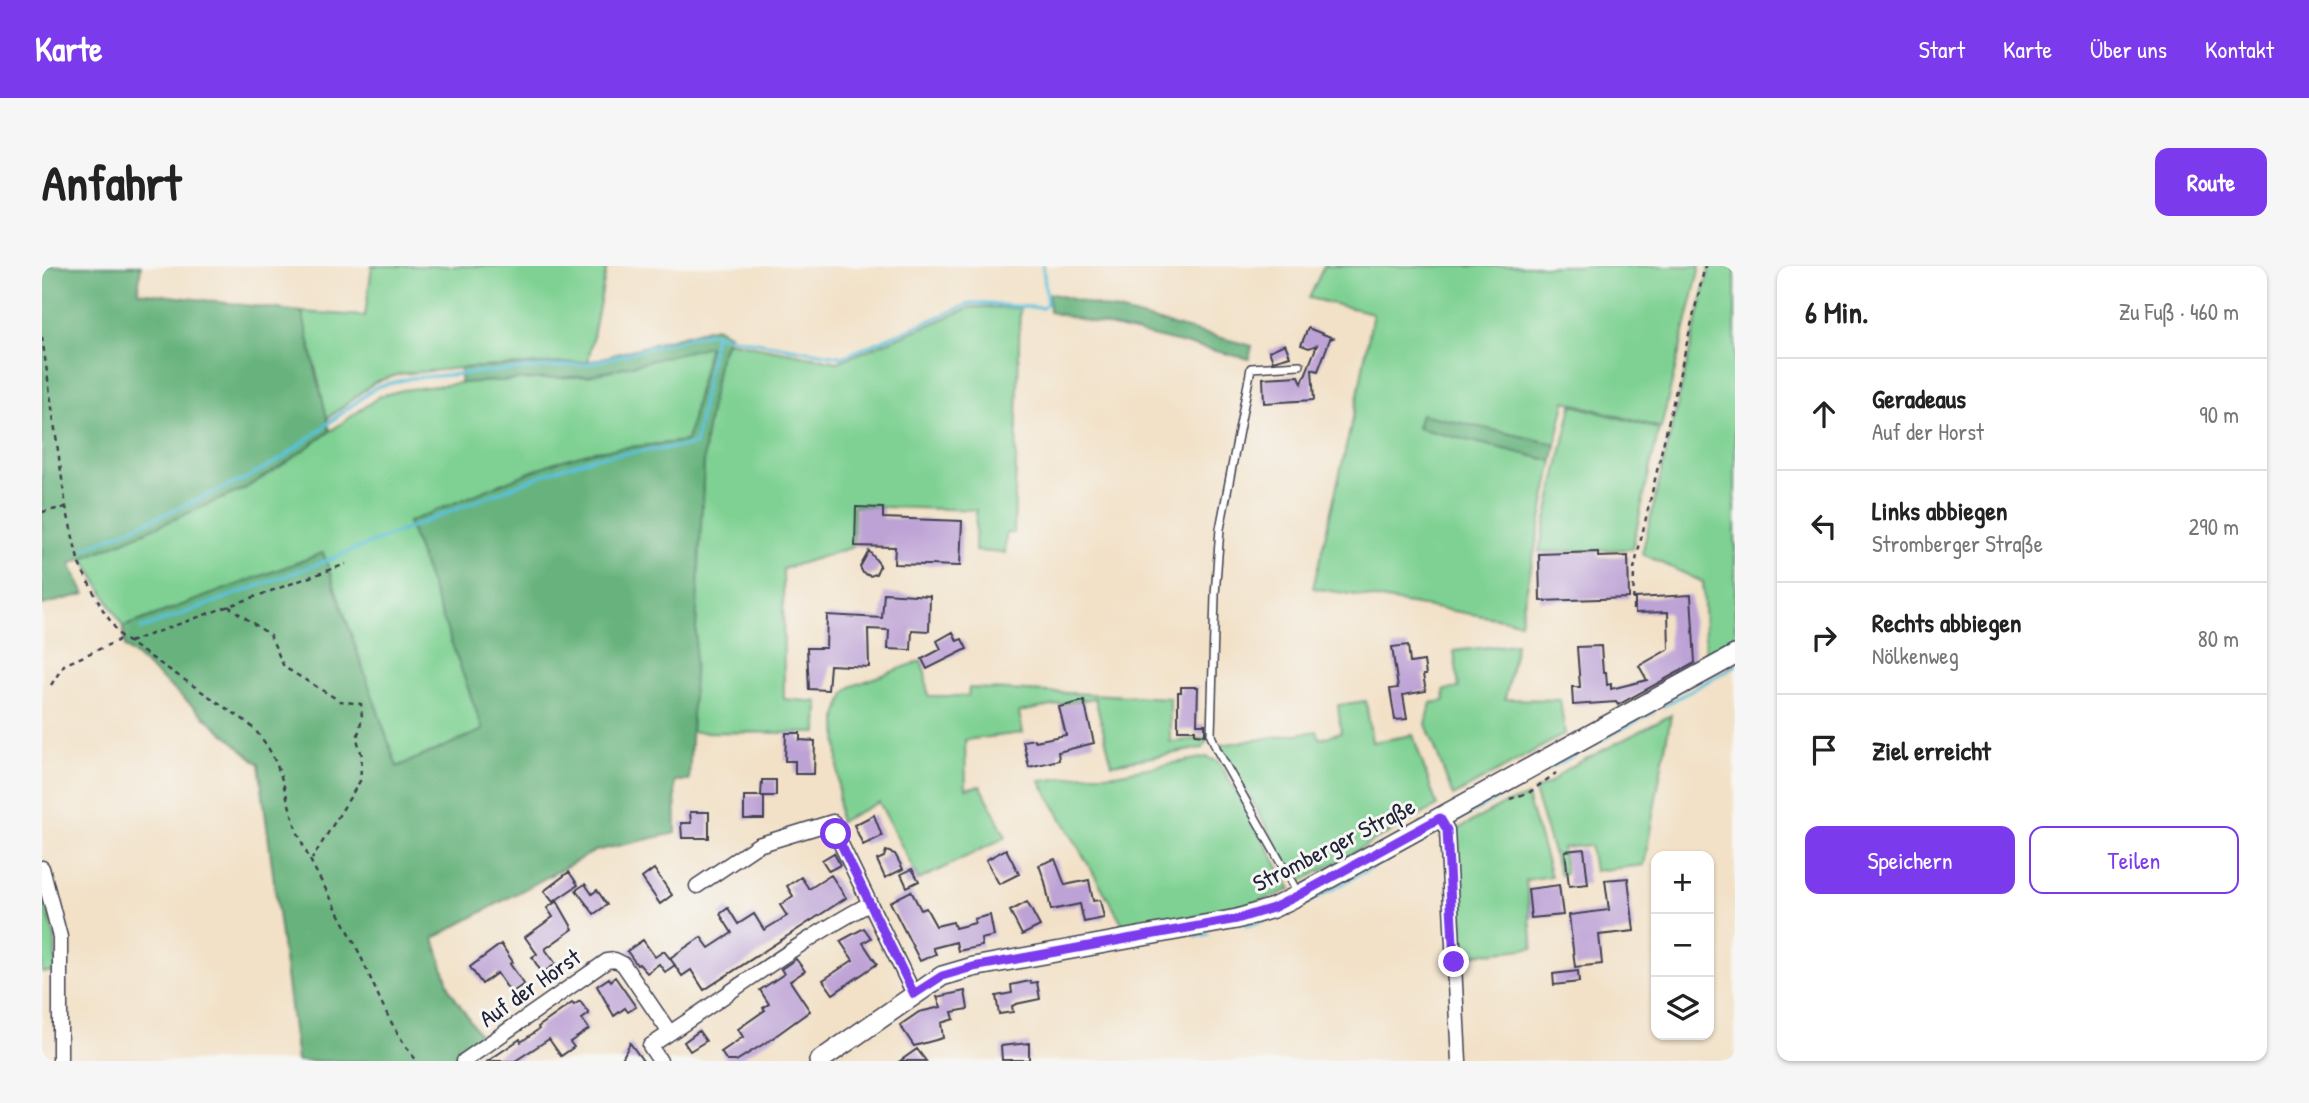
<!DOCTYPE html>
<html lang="de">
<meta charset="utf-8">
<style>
body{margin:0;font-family:"Patrick Hand",sans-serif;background:#f6f6f6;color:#222}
.controls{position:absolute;right:21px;bottom:21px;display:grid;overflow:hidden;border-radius:14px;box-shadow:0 2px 5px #0004}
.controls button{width:63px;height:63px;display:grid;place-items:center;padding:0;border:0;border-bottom:2px solid #e0e0e0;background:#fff;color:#222;font:35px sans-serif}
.stop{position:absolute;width:21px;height:21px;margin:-16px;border:5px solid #7c3aed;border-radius:50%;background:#fff}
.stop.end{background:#7c3aed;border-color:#fff;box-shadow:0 2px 7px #0008}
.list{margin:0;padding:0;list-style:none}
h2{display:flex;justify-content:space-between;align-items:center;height:91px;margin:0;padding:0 28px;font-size:30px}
h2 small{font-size:23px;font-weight:400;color:#767676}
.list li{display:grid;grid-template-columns:46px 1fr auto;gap:21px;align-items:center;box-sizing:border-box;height:112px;padding:0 28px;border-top:2px solid #e0e0e0}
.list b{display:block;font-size:26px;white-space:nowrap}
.list p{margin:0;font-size:23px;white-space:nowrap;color:#767676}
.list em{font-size:23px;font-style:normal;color:#767676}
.actions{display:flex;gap:14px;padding:21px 28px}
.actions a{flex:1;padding:16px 0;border:2px solid #7c3aed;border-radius:14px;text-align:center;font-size:24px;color:#7c3aed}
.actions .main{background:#7c3aed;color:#fff}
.icon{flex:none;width:38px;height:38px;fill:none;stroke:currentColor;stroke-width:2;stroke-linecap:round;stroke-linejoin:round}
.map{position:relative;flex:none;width:1693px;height:795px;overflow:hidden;border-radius:14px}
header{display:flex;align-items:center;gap:42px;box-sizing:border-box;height:98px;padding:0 35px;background:#7c3aed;color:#fff}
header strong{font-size:33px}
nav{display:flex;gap:38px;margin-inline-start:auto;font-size:24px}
.intro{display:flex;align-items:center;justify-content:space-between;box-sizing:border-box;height:168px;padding:0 42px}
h1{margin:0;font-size:49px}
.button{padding:18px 32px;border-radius:14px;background:#7c3aed;color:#fff;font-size:24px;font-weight:700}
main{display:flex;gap:42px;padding:0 42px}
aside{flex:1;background:#fff;border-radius:14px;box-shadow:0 2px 5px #0004}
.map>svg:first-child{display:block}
.green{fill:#7fd193;stroke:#507a67;stroke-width:2}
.forest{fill:#67b37d;stroke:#446a5c;stroke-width:2}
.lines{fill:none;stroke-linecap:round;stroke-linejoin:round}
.stream{stroke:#5bc0d9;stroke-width:3.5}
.building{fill:#bda2d5}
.service-casing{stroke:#413f50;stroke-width:10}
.minor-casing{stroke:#413f50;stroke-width:17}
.secondary-casing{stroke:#413f50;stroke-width:22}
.path{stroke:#413f50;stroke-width:2.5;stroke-dasharray:5 5;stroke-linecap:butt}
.service{stroke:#fff;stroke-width:7}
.minor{stroke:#fff;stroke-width:14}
.secondary{stroke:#fff;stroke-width:19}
.route{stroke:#7c3aed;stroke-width:9}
.labels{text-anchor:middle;stroke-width:6;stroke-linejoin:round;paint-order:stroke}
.street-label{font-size:24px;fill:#22223b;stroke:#f6f6f2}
</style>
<header>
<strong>Karte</strong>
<nav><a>Start</a><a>Karte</a><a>Über uns</a><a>Kontakt</a></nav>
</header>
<div class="intro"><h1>Anfahrt</h1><a class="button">Route</a></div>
<main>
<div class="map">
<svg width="1693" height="795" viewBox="0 0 1693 795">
<rect width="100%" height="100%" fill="#f6f6f2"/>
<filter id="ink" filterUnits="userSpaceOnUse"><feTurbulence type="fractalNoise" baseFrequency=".0143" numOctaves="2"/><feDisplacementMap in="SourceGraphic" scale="14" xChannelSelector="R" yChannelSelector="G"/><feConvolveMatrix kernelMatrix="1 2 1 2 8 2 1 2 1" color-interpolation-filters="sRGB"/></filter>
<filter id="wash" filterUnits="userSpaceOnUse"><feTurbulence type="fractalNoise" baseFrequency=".00686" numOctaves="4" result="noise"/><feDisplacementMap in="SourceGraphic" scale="28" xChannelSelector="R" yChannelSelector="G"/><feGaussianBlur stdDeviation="1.57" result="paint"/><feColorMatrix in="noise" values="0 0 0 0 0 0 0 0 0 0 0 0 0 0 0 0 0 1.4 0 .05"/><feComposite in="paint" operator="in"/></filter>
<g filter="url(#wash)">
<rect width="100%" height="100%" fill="#f2e1c7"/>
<!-- green -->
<path class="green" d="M 330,0 L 565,0 L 546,96 L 419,102 L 358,108 L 333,116 L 285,153 L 260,46 L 323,50 Z
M 1282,0 L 1658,0 L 1619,162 L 1523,135 L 1514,178 L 1379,149 L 1376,162 L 1511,195 L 1478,356 L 1271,322 L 1315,134 L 1331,47 L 1267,32 Z
M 1668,0 L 1693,0 L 1693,376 L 1664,393 L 1661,316 L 1600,288 Z
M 930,41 L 978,42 L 972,267 L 964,267 L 963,287 L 933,285 L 934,244 L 812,240 L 811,281 L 741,303 L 742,433 L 776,436 L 775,467 L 648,466 L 663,174 L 677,92 L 685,75 L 796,96 Z
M 667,79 L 645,175 L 553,185 L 366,256 L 442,464 L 355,501 L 281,287 L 81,361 L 41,291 L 202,223 L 245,196 L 338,130 L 361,124 L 418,117 L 546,110 Z
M 1530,139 L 1617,163 L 1590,283 L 1497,286 Z
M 1474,378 L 1463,433 L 1518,434 L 1523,468 L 1411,530 L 1384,458 L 1389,437 L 1403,435 L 1402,424 L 1417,422 L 1412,385 Z
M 879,395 L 883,406 L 886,430 L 926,430 L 927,422 L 1128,432 L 1128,476 L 1166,472 L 1161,482 L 1070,498 L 1053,432 L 977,446 L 981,467 L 923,474 L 924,522 L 939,520 L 964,571 L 877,614 L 837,536 L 797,556 L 795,450 L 803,427 L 810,420 Z
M 1324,435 L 1330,476 L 1371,469 L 1395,540 L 1260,615 L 1254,613 L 1178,479 L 1275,465 L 1278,473 L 1299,466 L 1296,439 Z
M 1629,449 L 1602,599 L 1552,605 L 1548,579 L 1520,582 L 1523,608 L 1518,609 L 1492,525 L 1507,518 L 1526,502 Z
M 1165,491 L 1177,496 L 1249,623 C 1196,647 1139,653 1083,662 L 998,515 L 1051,508 L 1073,508 Z
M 1485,531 L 1509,610 L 1484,614 L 1491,682 L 1419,690 L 1412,565 L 1462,538 Z
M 0,623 L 13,673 L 14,706 L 0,706 Z"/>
<!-- forest -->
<path class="forest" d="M 0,0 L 99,0 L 96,26 L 260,46 L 288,165 L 245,196 L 202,223 L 28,298 L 43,328 L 0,339 Z
M 1007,27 L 1210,80 L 1207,93 L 1007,46 Z
M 673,61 L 687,68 L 677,92 L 663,174 L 647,515 L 633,515 L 634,567 L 553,585 L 392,672 L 408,724 L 441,774 L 411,795 L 255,795 L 217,498 L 83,381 L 81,361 L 281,287 L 355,501 L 441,464 L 366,256 L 510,197 L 553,185 L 645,175 L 667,80 L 546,110 L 418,117 L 419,102 L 546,96 Z
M 1379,148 L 1514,178 L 1511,195 L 1375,162 Z"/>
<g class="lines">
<!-- stream -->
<path class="stream" d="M 42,283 L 203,213 L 242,191 L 334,121 L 369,112 L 545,98 L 668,66 L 680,70 L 800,91 L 930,37 L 1000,42 L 1005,38 L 1001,0
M 99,363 L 289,293 L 513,204 L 554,191 L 653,179 L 673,69
M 1621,440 L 1693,400
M 1503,505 L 1611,446
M 1414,555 L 1478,520
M 1204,660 L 1249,646 L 1394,566
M 1154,670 L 1166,668"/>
</g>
<g id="blocks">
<!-- building -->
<path class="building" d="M 1266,62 L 1291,72 L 1288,73 L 1276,105 L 1270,103 L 1272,134 L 1222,137 L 1221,112 L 1257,110 L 1260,117 L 1275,79 L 1267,82 L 1259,79 Z
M 1243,78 L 1248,90 L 1231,95 L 1227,85 Z
M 814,241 L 841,242 L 841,252 L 920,255 L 918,300 L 852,298 L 853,281 L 813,280 Z
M 827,285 L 838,299 L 834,308 L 828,310 L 821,307 L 818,301 Z
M 1556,286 L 1556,291 L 1586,290 L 1587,332 L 1498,335 L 1497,288 Z
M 842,327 L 888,330 L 887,365 L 870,364 L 869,384 L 846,383 L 847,364 L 826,363 L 827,401 L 788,399 L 786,424 L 767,423 L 765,382 L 784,382 L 785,349 L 840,352 Z
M 1649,329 L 1653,397 L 1576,439 L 1574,436 L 1531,439 L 1530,421 L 1538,421 L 1535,381 L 1559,380 L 1561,406 L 1564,406 L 1565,419 L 1569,418 L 1569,423 L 1605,414 L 1597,400 L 1627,383 L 1626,346 L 1593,347 L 1593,332 Z
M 911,366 L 915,375 L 920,373 L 925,383 L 885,403 L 880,393 L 899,383 L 895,375 Z
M 1366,379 L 1368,397 L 1382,395 L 1384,409 L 1381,409 L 1384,425 L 1361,429 L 1365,453 L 1353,454 L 1348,423 L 1356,422 L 1350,381 Z
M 1139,421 L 1156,421 L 1155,458 L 1163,458 L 1163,469 L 1153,468 L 1153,464 L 1136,464 L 1136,426 L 1139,426 Z
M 1042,435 L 1052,477 L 1016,486 L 1017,494 L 987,501 L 981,475 L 992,473 L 993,475 L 1024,469 L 1017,441 Z
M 744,467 L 758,467 L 758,474 L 773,475 L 772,508 L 753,508 L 753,495 L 743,495 Z
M 720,514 L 734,514 L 734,530 L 719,530 Z
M 702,530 L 722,530 L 722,553 L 702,553 Z
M 648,546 L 667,546 L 667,572 L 640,572 L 639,557 L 649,557 Z
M 832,549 L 840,570 L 821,579 L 812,559 Z
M 964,583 L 977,608 L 957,618 L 944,594 Z
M 1542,583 L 1546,618 L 1527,620 L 1523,585 Z
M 844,585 L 853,588 L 861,603 L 843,612 L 835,594 L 842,591 Z
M 792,587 L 798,599 L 787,605 L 780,594 Z
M 1013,593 L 1023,619 L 1047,614 L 1051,635 L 1058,634 L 1062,652 L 1042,656 L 1038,638 L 1009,644 L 1003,616 L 997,599 Z
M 612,603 L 630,629 L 618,638 L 600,612 Z
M 870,603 L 877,615 L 865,621 L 859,608 Z
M 527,606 L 536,619 L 511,636 L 502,625 Z
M 789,609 L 804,632 L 662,724 L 649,704 L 640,710 L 628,692 L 659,671 L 667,682 L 690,667 L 678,648 L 686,642 L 696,658 L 712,648 L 722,664 L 745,650 L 738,639 L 751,630 L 745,620 L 759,611 L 767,623 Z
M 1586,612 L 1592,665 L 1557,669 L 1560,698 L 1533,701 L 1527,649 L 1567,644 L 1563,614 Z
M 543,618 L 550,628 L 555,624 L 565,639 L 552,648 L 534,624 Z
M 1517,619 L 1521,649 L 1489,652 L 1486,623 Z
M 869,625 L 879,644 L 884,642 L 894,660 L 911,656 L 913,662 L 933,657 L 932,653 L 948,649 L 952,670 L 939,673 L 940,680 L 916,685 L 914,676 L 891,682 L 894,688 L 878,695 L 848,636 Z
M 515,635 L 531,663 L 503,683 L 514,698 L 500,707 L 490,691 L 495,688 L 483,671 L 511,651 L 505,642 Z
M 985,636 L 998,660 L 980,669 L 968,645 Z
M 822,662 L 829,672 L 821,677 L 835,698 L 791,728 L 781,714 L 811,694 L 798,675 Z
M 601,674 L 613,691 L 622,685 L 633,699 L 623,706 L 617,698 L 605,707 L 597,698 L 595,699 L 585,685 Z
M 459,678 L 471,696 L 468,698 L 482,718 L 469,727 L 455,707 L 440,718 L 428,701 Z
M 754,693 L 763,705 L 748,715 L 768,745 L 728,774 L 694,795 L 685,795 L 679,786 L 701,771 L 696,763 L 723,744 L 721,742 L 727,738 L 718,724 L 742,708 L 739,703 Z
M 1536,705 L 1537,716 L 1512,719 L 1511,708 Z
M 573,711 L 594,741 L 586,746 L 583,742 L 572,750 L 555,720 L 567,712 L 569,715 Z
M 988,715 L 989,717 L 995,716 L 998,733 L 974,738 L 970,740 L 971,746 L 957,748 L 954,730 L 970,727 L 969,719 Z
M 923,725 L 926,743 L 910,746 L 912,753 L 899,757 L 901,772 L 872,780 L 858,759 L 877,746 L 899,741 L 895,731 Z
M 538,735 L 547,748 L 540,753 L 547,763 L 528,776 L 532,781 L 519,790 L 507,773 L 473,795 L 446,795 L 478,773 L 479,776 L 497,763 L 496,761 L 530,737 L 532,739 Z
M 657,765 L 664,775 L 648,785 L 642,776 Z
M 588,777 L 601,795 L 579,795 Z
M 987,777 L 987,794 L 960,794 L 959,780 Z
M 875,783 L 884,795 L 858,795 Z"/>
</g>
</g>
<g filter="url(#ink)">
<use href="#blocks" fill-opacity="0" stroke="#413f50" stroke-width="2"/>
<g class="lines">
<defs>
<path id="service" d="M 1257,629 L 1175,484 L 1169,469 L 1173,329 L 1178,263 L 1209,102 L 1258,99"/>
<path id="minor" d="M 1398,552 L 1405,564 L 1417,795
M 0,602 L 18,671 L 18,795
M 655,620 L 716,579 L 791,556 L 794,568 L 872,728
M 422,795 L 565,695 L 573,694 L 581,698 L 628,767
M 618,795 L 608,780 C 681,733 750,679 827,638"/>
<path id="secondary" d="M 777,795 L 900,710 L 931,701 L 1195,653 L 1231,642 L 1257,629 L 1693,389"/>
</defs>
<!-- service casing -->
<use href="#service" class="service-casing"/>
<!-- minor casing -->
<use href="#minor" class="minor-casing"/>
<!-- secondary casing -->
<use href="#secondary" class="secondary-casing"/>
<!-- path -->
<path class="path" d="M 0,71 L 24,241 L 37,298 L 61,344 L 79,371 L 205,456 C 241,490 240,523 256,567 C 270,603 293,637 310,672 C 331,714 345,759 375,795
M 0,246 L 24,241
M 186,340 L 228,369 L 242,401 L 298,435 L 319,438 L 320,452 L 315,473 L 320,490 L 318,515 L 270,593
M 1591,344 L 1592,303 L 1663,0
M 87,376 L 304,298
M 9,419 L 22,399 L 75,375 L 79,371
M 1468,533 L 1488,526 L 1514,507"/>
<!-- service -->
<use href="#service" class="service"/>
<!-- minor -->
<use href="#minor" class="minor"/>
<!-- secondary -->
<use href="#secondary" class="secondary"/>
</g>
</g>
<g class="lines" filter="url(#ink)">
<!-- route -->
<path class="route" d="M 794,568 L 872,728 L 900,710 L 931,701 L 1195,653 L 1231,642 L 1257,629 L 1398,552 L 1405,564 L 1412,696"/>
</g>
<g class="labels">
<!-- street labels -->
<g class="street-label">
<text transform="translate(1292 579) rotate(-27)" y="8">Stromberger Straße</text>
<text transform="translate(488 722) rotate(-35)" y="8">Auf der Horst</text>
</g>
</g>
</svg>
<div class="controls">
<button>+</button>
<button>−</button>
<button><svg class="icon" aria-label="layers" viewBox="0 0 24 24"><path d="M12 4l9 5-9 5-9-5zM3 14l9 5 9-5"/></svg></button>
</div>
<div class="stop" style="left:794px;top:568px"></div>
<div class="stop end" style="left:1412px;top:696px"></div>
</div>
<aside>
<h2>6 Min.<small>Zu Fuß · 460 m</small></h2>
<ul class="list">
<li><svg class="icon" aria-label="ahead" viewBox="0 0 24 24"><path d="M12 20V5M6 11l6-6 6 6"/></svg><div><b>Geradeaus</b><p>Auf der Horst</p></div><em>90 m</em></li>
<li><svg class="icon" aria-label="left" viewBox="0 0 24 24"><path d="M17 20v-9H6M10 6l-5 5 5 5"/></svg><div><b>Links abbiegen</b><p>Stromberger Straße</p></div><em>290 m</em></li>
<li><svg class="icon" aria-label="right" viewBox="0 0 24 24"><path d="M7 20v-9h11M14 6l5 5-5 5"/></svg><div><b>Rechts abbiegen</b><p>Nölkenweg</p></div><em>80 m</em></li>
<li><svg class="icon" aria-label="arrive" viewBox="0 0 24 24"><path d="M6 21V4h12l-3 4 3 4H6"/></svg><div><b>Ziel erreicht</b></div></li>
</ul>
<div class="actions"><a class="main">Speichern</a><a>Teilen</a></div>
</aside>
</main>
